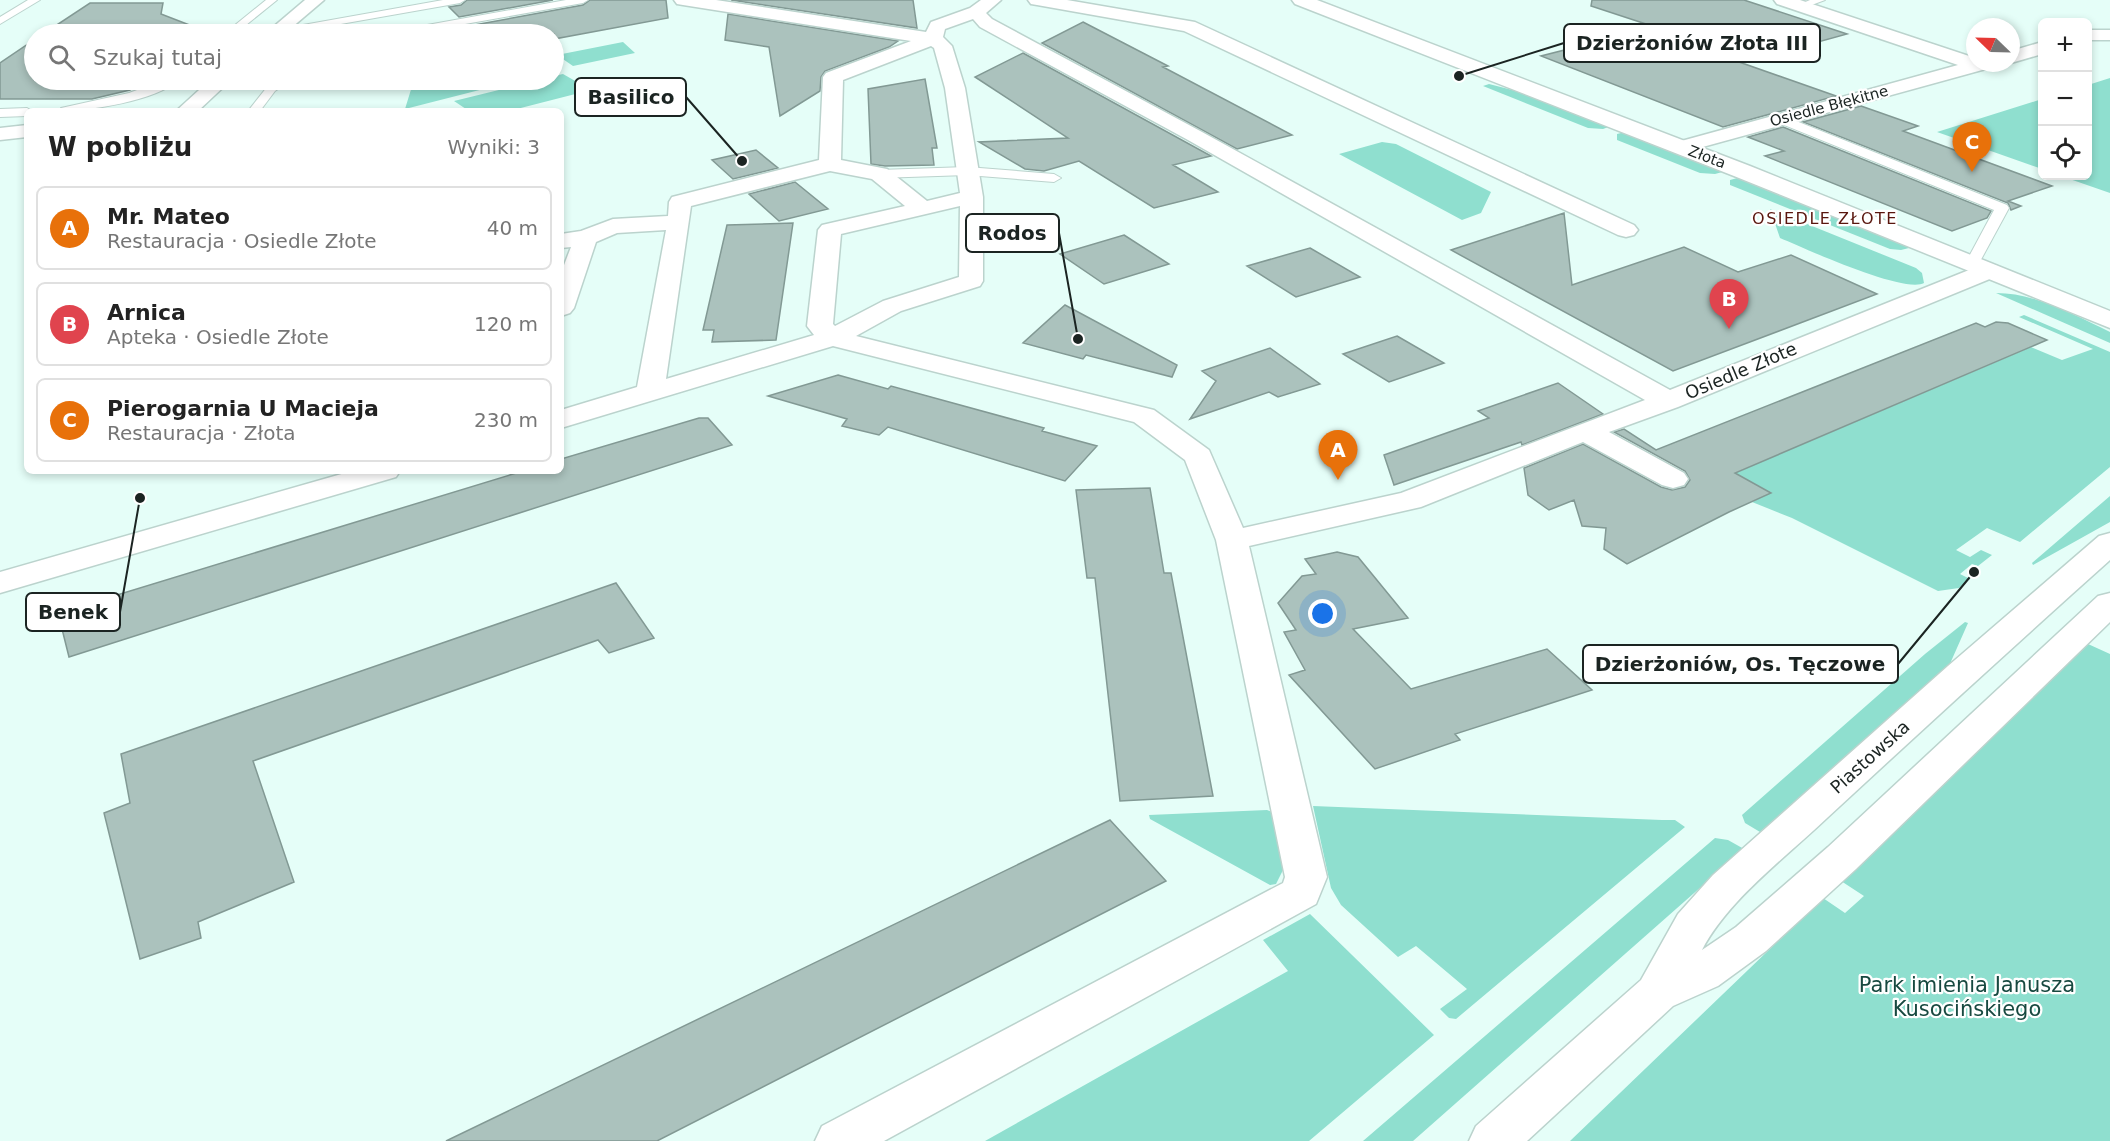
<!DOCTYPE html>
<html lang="pl">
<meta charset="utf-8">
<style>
body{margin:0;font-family:"DejaVu Sans",sans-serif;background:#f6f6f6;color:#222}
.controls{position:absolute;right:18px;top:18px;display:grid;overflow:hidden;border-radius:9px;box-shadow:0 3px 9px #0003}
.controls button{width:54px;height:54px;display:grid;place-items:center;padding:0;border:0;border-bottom:2px solid #e0e0e0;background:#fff;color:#222;font:30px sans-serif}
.compass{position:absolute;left:1966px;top:18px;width:54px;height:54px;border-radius:50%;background:#fff;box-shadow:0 3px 9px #0003;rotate:293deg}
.you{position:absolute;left:1323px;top:614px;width:21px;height:21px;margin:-15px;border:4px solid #fff;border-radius:50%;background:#1a73e8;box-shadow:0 0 0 9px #1a73e833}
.badge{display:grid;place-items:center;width:39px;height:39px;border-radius:50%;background:#db2777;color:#fff;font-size:20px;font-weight:700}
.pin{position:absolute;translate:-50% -50px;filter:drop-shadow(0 2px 3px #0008)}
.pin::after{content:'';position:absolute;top:32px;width:21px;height:18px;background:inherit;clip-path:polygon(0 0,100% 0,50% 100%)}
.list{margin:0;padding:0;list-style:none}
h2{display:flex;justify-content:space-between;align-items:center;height:78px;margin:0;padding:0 24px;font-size:26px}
h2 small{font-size:20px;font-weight:400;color:#767676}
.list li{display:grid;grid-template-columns:39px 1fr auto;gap:18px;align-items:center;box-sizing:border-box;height:84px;margin:0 12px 12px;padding:0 12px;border:2px solid #e0e0e0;border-radius:9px}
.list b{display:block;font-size:22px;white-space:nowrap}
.list p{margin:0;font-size:20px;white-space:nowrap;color:#767676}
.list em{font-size:20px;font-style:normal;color:#767676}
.icon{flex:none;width:33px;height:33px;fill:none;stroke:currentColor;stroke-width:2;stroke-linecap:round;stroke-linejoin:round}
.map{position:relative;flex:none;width:2110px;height:1141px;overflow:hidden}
.search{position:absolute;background:#fff;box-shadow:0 3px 9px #0003;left:24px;top:24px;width:540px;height:66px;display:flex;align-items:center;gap:15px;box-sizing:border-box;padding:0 21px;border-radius:33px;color:#767676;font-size:22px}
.panel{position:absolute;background:#fff;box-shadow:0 3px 9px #0003;left:24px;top:108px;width:540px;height:366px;border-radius:9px}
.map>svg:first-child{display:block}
.green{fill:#8fdfcf}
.building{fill:#abc2bd;stroke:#829994;stroke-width:1.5}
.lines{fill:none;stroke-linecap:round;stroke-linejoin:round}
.service-casing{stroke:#bbd3cd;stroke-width:2}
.minor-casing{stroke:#bbd3cd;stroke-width:3}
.tertiary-casing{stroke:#bbd3cd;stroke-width:3}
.service{fill:#fff;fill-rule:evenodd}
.minor{fill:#fff;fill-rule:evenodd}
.tertiary{fill:#fff;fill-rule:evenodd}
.labels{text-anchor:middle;stroke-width:4.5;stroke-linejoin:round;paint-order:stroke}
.far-street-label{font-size:15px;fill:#1b2422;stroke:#fff}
.far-neighbourhood-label{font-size:16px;letter-spacing:1.5px;fill:#59160e;stroke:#fff}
.street-label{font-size:18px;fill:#1b2422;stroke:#fff}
.near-park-label{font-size:21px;fill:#174940;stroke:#fff}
.leader{fill:none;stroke:#1b2422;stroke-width:2}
.callout-dot{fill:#1b2422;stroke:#fff;stroke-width:2}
.callout{fill:#fff;stroke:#1b2422;stroke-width:2}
.callout-label{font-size:20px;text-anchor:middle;font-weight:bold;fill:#1b2422}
</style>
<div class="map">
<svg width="2110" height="1141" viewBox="0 0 2110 1141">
<rect width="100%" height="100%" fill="#e5fef8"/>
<!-- green -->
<path class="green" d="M 623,42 L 635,53 L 573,66 L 557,55 Z
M 563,74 L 591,90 L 509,111 L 469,111 L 454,101 L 540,80 L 554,80 L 554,76 Z
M 2110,78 L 2110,193 L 2061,176 L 2088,176 L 2088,85 Z
M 426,80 L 519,80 L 405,109 L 413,83 Z
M 1489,84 L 1532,95 L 1611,126 L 1603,129 L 1588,128 L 1483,86 Z
M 2042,99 L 2042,169 L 1937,132 Z
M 1625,132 L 1726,171 L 1715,174 L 1700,173 L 1617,140 L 1617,134 Z
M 1382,142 L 1396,144 L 1491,192 L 1481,213 L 1462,220 L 1339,154 Z
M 1741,177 L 1913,247 L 1901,250 L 1890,249 L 1730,185 L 1730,180 Z
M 1770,209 L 1916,268 L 1922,273 L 1924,283 C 1904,294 1804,248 1780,238 Z
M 1996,293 C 2036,293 2074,315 2110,332 L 2110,343 Z
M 2024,315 L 2110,352 L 2110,467 L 2020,542 L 1987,528 L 1956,550 L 1970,557 L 1981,550 L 1992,555 L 1978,566 L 1972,564 L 1960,574 L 1970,579 L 1959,588 L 1938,591 L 1792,518 L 1752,502 L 1770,493 L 1735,473 L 2031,347 L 2062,360 L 2093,349 L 2019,317 Z
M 2110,496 L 2110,522 L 2033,565 L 2032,563 Z
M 1965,622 L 1968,623 L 1949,666 L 1760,832 L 1745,823 L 1742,815 L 1925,654 Z
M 2088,644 L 2110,654 L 2110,1141 L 1570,1141 L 1823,898 L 1845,913 L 1864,896 L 1841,881 Z
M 1313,806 L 1662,820 L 1675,820 L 1685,827 L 1456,1019 L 1449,1018 L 1440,1009 L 1467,989 L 1416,946 L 1398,957 L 1341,905 L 1331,888 Z
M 1267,810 L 1275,813 L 1285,866 L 1276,884 L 1270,885 L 1150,819 L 1149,815 Z
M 1715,838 L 1728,840 L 1744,849 L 1413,1141 L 1363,1141 Z
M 1310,914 L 1434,1035 L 1309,1141 L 985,1141 L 1288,971 L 1263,940 Z"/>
<!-- building -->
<path class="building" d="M 467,0 L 553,0 L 459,17 L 449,7 L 461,5 Z
M 590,0 L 666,0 L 668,18 L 554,39 L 554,34 L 478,34 L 469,26 L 583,5 Z
M 731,0 L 913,0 L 917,28 Z
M 1592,0 L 1744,0 L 1847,34 L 1742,63 L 1836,96 L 1723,127 L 1541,56 L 1655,27 L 1591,6 Z
M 90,3 L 163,3 L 161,14 L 205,31 L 201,34 L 43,34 Z
M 728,14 L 898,41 L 889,47 L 825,71 L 821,77 L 820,91 L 780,116 L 769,47 L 725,40 Z
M 1083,22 L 1168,66 L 1163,67 L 1292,135 L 1237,149 L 1042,43 Z
M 34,40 L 34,80 L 143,80 L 130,90 L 92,99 L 0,99 L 0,63 Z
M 1023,53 L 1211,156 L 1173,165 L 1218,192 L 1154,208 L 1079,161 L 1044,171 L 1025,169 L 979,142 L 1068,138 L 975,77 Z
M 925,79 L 937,148 L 932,148 L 934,165 L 885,166 L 871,164 L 868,89 Z
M 1861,106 L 1918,126 L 1903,131 L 2052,186 L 2008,201 L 2021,206 L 2011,210 L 2008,203 L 1803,122 Z
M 1783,127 L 1991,211 L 1987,218 L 1952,231 L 1765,156 L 1784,151 L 1748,137 Z
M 756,150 L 778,168 L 733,179 L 712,160 Z
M 795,182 L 828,209 L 779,221 L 749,194 Z
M 1564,213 L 1572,285 L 1684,247 L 1738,272 L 1791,255 L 1877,294 L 1673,371 L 1451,250 Z
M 793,223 L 776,340 L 712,342 L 714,330 L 703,330 L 727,225 Z
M 1124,235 L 1169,264 L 1104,284 L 1060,254 Z
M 1310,248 L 1360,277 L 1296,297 L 1247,266 Z
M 1065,305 L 1177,365 L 1172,377 L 1086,355 L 1083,359 L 1023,343 Z
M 1996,322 L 2008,323 L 2047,340 L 1735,473 L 1771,493 L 1729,512 L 1627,564 L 1604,549 L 1606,528 L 1582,526 L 1574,500 L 1549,510 L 1528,495 L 1524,468 L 1583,444 L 1661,487 L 1672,490 L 1685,487 L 1690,480 L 1685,471 L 1614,432 L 1624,429 L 1656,450 L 1976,323 L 1985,327 Z
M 1397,336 L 1444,363 L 1389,382 L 1343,354 Z
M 1270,348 L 1320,384 L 1278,397 L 1269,392 L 1190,419 L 1216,381 L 1202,371 Z
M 838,375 L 888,389 L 891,386 L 1044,428 L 1042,431 L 1097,446 L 1065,481 L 888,427 L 879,435 L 842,426 L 847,419 L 768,396 Z
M 1558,383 L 1603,414 L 1522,445 L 1521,442 L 1394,485 L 1384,455 L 1489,418 L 1478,411 Z
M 699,418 L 708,418 L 732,445 L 69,657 L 58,613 L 523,471 L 561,471 L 561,459 Z
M 1150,488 L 1164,573 L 1171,573 L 1213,796 L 1120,801 L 1095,578 L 1087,578 L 1076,490 Z
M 1337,552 L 1358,557 L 1408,618 L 1353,629 L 1411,689 L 1547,649 L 1592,690 L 1455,734 L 1460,740 L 1375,769 L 1289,675 L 1305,670 L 1284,632 L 1296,630 L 1278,603 L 1302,576 L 1316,574 L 1305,559 Z
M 616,583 L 654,638 L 609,653 L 598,640 L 253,761 L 294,882 L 198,922 L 201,938 L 140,959 L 104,813 L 130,803 L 121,754 Z
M 1110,820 L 1166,881 L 657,1141 L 446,1141 Z"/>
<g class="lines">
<defs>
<path id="service" d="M 28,0 L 40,0 L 0,24 L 0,17 Z
M 266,0 L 277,0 L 235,34 L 224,34 Z
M 443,0 L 465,0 L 460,3 L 284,34 L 270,33 L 275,30 Z
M 566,0 L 588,0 L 583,3 L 409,34 L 389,34 L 394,31 Z
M 1810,0 L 1825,0 L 1801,9 L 1796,6 Z
M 164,80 L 178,80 C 156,101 89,111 59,111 L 61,108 L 129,93 Z
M 278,80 L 291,80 L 275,91 L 260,111 L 248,111 L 267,87 Z
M 27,108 L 32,111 L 27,111 L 27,116 L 0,117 L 0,109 Z
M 1781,115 L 2007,205 L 2009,208 L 1977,267 L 1972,268 L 1965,264 L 1994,210 L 1777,122 L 1777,116 Z
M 967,167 L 1054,174 L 1061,178 L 1054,182 L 967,175 L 879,178 L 873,174 L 879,170 Z"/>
<path id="minor" d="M 305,0 L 324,0 L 284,34 L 265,34 Z
M 674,0 L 716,0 L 926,32 L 931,22 L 970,8 L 981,0 L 1001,0 L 986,13 L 992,19 L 1202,132 L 1670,390 L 1979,266 L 1988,264 L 1997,266 L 2000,271 L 1997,276 L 1678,407 L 1609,432 L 1684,473 L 1688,479 L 1684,485 L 1673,488 L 1662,485 L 1583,442 L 1421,507 L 1249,546 L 1327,877 L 1316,904 L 884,1141 L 815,1141 L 822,1126 L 1283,883 L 1285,877 L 1216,540 L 1185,460 L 1134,422 L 833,346 L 561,428 L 561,410 L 637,387 L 666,230 L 617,233 L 596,242 L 574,308 L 570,313 L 561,316 L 561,273 L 571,247 L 561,248 L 561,234 L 581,231 L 613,219 L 668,216 L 669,202 L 672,197 L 819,160 L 823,77 L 826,73 L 911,41 L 683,5 L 677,4 ZM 973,19 L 980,27 L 1188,140 L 1645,400 L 1401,493 L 1243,528 L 1209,450 L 1154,410 L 856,336 L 901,311 L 980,286 L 983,281 L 983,197 L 965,88 L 952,46 L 943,37 L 945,29 ZM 931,46 L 934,48 L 945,88 L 960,193 L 927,201 L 887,169 L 841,160 L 843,80 ZM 830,171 L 872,179 L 905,206 L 822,225 L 818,230 L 807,326 L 814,335 L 666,379 L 691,206 ZM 960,206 L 959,277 L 883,301 L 835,326 L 833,324 L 841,234 Z
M 1028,0 L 1067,0 L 1195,22 L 1634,225 L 1638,230 L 1634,235 L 1626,237 L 1618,235 L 1184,31 L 1037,5 L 1031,4 Z
M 1774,0 L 1800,0 L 1975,58 L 1975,63 L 1995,63 L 1993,67 L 1688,151 L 1681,153 L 1674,151 L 1670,147 L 1674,143 L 1958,65 L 1777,4 Z
M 2088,30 L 2110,30 L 2110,40 L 2088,40 Z
M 2042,42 L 2042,54 L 2011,63 L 2011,51 Z
M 210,80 L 231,80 L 198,111 L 176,111 Z
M 27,125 L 27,137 L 0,140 L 0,128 Z
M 352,471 L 400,471 L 396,477 L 0,593 L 0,572 Z"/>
<path id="tertiary" d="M 1292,0 L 1317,0 L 1750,166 L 2110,311 L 2110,328 L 1734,176 L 1295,4 Z
M 2110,533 L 2110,560 C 2015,645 1921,731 1827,818 C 1786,857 1728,900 1702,950 L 1736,927 L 1828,847 L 2098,596 L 2110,593 L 2110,622 L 1856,869 L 1766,951 L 1718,986 L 1673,1006 L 1527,1141 L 1469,1141 L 1476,1126 L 1641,980 L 1678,914 L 1713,875 L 1948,666 L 2099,536 Z"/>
</defs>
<!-- service casing -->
<use href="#service" class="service-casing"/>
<!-- minor casing -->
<use href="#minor" class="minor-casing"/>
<!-- tertiary casing -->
<use href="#tertiary" class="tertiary-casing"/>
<!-- service -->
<use href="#service" class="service"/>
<!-- minor -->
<use href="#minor" class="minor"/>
<!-- tertiary -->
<use href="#tertiary" class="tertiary"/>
</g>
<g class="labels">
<!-- far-street labels -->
<g class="far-street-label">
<text transform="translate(1829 106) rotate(-15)" y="5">Osiedle Błękitne</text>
<text transform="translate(1707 157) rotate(21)" y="5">Złota</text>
</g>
<!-- far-neighbourhood labels -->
<g class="far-neighbourhood-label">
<text x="1825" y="224">OSIEDLE ZŁOTE</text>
</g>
<!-- street labels -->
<g class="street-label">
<text transform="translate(1741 371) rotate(-23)" y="6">Osiedle Złote</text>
<text transform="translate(1870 757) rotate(-42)" y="6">Piastowska</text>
</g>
<!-- near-park labels -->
<g class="near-park-label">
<text x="1967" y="992">Park imienia Janusza<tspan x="1967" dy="24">Kusocińskiego</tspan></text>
</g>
</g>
<!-- callouts -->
<path class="leader" d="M1459 76L1564 43M742 161L686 97M1078 339L1059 233M140 498L120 612M1974 572L1898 664"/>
<g class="callout-dot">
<circle cx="1459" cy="76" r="6"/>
<circle cx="742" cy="161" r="6"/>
<circle cx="1078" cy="339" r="6"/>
<circle cx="140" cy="498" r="6"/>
<circle cx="1974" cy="572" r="6"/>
</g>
<g class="callout">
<rect x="1564" y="24" width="256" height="38" rx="6"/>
<rect x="575" y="78" width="111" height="38" rx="6"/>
<rect x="966" y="214" width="93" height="38" rx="6"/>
<rect x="26" y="593" width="94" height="38" rx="6"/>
<rect x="1583" y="645" width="315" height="38" rx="6"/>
</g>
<g class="callout-label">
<text x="1692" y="50">Dzierżoniów Złota III</text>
<text x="631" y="104">Basilico</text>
<text x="1012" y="240">Rodos</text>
<text x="73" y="619">Benek</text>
<text x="1740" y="671">Dzierżoniów, Os. Tęczowe</text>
</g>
</svg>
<div class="controls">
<button>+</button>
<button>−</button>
<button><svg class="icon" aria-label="locate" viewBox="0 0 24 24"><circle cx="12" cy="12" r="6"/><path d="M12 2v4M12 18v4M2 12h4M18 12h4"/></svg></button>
</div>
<svg class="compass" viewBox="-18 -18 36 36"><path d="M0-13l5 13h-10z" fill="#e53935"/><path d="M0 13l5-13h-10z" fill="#767676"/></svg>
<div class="you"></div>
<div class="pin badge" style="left:1338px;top:480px;background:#e8710a">A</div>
<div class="pin badge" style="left:1729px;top:329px;background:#e0444e">B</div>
<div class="pin badge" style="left:1972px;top:172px;background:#e8710a">C</div>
<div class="search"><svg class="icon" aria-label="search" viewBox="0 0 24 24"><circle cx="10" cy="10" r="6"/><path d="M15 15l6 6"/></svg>Szukaj tutaj</div>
<section class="panel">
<h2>W pobliżu<small>Wyniki: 3</small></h2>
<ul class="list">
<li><span class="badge" style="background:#e8710a">A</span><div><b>Mr. Mateo</b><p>Restauracja · Osiedle Złote</p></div><em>40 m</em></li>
<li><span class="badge" style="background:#e0444e">B</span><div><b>Arnica</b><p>Apteka · Osiedle Złote</p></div><em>120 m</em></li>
<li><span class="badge" style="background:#e8710a">C</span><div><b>Pierogarnia U Macieja</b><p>Restauracja · Złota</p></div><em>230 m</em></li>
</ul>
</section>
</div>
